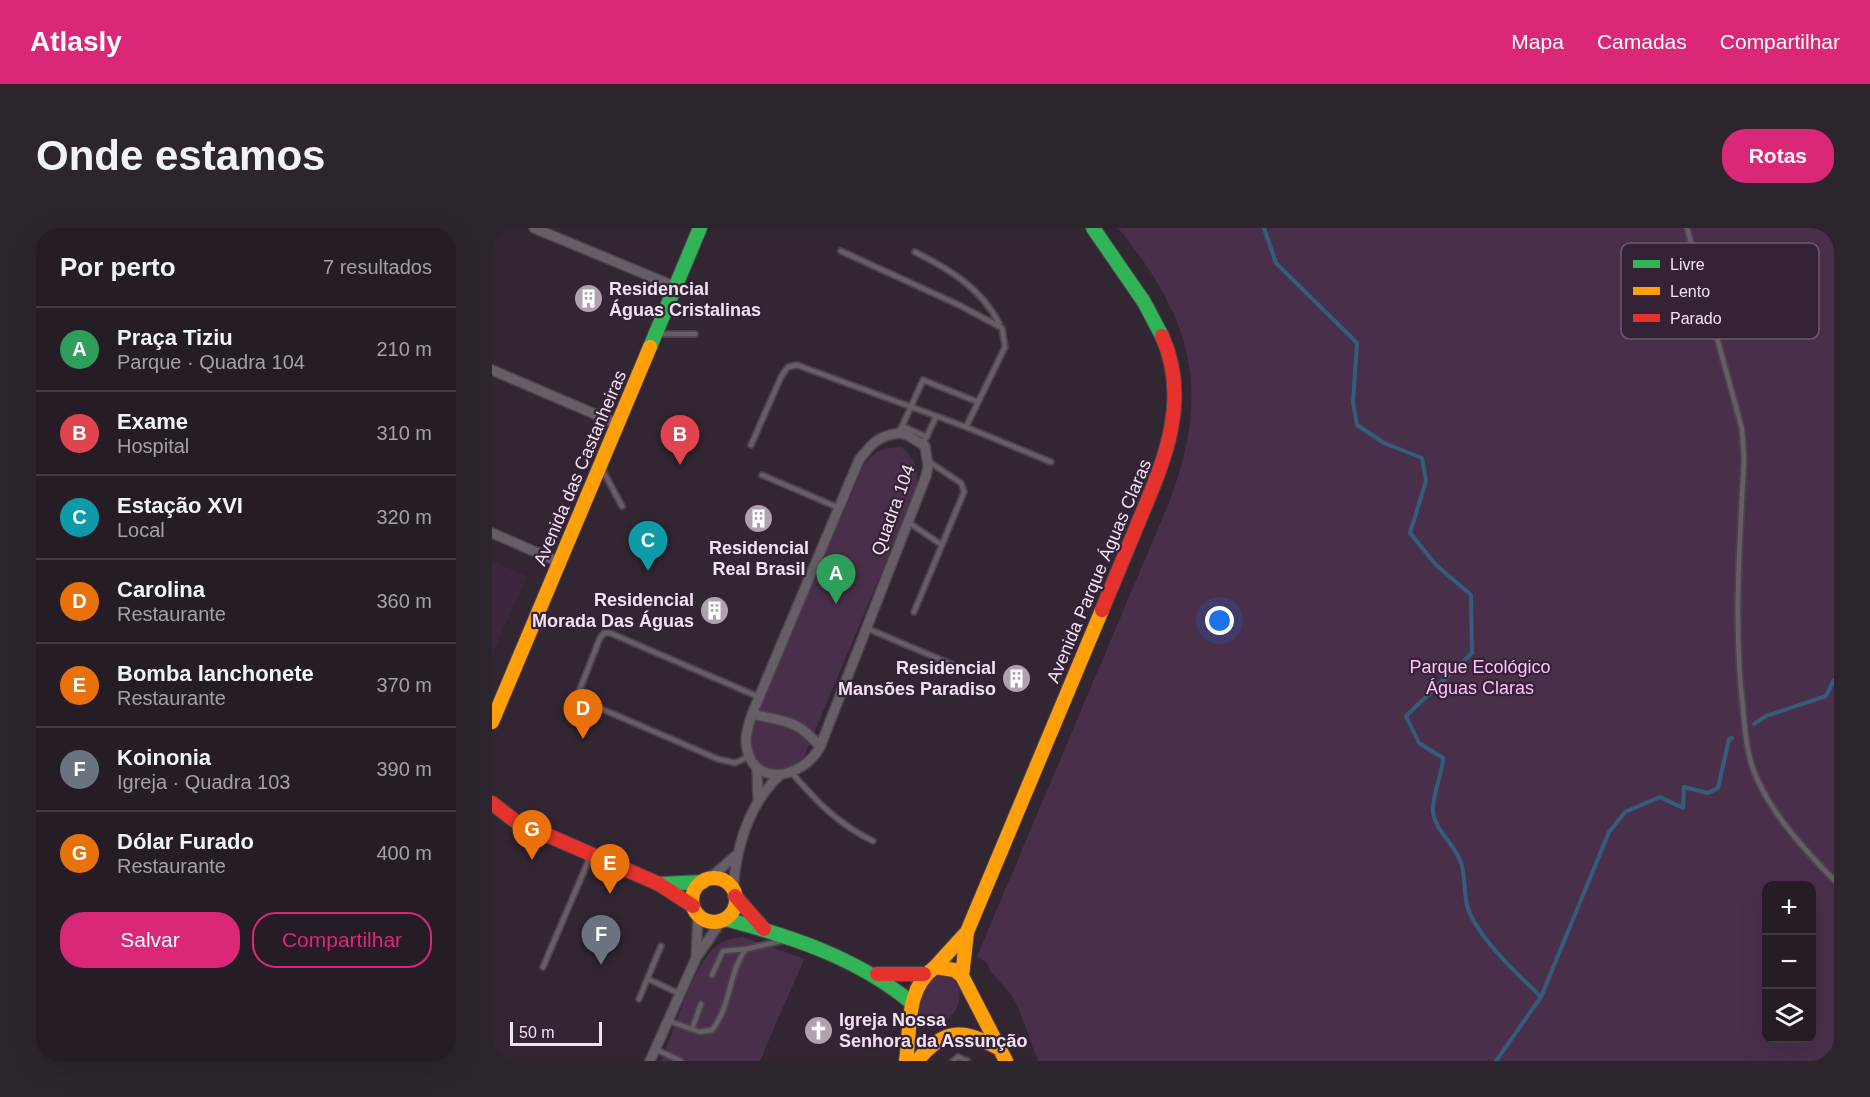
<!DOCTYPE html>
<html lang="pt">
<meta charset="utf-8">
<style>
body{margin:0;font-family:Helvetica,sans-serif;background:#2d252e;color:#f1f3f6}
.controls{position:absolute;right:18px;bottom:18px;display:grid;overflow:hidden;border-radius:12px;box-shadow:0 6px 24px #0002}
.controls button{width:54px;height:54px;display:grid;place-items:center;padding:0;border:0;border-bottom:2px solid #423a43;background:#251c26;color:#f1f3f6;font:30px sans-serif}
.scale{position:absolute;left:18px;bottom:15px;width:92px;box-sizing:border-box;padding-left:6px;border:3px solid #f1e4f1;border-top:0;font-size:16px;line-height:21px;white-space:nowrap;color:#f1e4f1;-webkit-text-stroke:4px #352236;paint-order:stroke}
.you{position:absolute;left:728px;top:393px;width:21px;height:21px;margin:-15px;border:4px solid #fff;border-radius:50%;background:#1a73e8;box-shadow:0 0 0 9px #1a73e833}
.badge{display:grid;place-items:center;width:39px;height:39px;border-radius:50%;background:#db2777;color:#fff;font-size:20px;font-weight:700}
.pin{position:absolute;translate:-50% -50px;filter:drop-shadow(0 2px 3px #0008)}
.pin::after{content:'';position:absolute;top:32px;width:21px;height:18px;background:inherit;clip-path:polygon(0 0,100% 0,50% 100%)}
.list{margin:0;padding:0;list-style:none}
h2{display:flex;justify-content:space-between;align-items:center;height:78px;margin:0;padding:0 24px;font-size:26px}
h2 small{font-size:20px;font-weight:400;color:#a3a1a7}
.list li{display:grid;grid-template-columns:39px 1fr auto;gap:18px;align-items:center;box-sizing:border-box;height:84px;padding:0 24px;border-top:2px solid #423a43}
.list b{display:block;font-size:22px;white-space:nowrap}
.list p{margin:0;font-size:20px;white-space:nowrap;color:#a3a1a7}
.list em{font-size:20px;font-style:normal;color:#a3a1a7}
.actions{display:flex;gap:12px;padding:18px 24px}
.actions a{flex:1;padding:14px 0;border:2px solid #db2777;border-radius:24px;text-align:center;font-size:21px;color:#db2777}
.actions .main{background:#db2777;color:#fff}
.icon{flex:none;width:33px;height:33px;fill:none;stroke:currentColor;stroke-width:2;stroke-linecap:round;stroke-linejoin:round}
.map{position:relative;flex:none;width:1342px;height:833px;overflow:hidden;border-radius:24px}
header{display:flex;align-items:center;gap:36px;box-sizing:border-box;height:84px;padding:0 30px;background:#db2777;color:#fff}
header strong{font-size:28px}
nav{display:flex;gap:33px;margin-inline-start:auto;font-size:21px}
.intro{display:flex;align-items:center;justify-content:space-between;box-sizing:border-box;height:144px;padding:0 36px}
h1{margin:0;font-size:42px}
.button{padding:15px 27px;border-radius:24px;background:#db2777;color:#fff;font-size:21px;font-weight:700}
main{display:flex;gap:36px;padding:0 36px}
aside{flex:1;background:#251c26;border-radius:24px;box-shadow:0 6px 24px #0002}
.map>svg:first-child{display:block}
.built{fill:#3d263e}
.green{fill:#4a2f4b;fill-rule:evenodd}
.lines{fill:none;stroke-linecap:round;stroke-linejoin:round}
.stream{stroke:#325e7c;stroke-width:4}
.lane-casing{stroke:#4c424c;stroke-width:8}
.street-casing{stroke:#4c424c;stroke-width:12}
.fast-casing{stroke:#4c424c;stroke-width:16}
.slow-casing{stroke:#4c424c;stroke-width:16}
.jam-casing{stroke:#4c424c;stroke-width:16}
.lane{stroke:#675d67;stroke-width:4.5}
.street{stroke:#675d67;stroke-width:9}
.fast{stroke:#30b455;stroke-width:14}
.slow{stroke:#ff9f0a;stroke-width:14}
.jam{stroke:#e5322d;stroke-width:14}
.labels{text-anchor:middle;stroke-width:4.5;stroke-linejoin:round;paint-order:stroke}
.poi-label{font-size:18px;font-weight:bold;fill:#f1e4f1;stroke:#352236;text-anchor:start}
.street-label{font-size:18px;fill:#f1e4f1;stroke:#352236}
.park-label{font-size:18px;fill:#fdc2ff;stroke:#352236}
.key{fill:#352236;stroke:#6d5c6e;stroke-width:1.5}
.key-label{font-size:16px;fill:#f1e4f1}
</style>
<header>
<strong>Atlasly</strong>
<nav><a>Mapa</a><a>Camadas</a><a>Compartilhar</a></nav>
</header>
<div class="intro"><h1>Onde estamos</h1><a class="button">Rotas</a></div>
<main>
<aside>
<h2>Por perto<small>7 resultados</small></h2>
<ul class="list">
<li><span class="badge" style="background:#2e9e5b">A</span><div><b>Praça Tiziu</b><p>Parque · Quadra 104</p></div><em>210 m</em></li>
<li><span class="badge" style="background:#e0444e">B</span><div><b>Exame</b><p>Hospital</p></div><em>310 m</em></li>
<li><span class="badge" style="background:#0f9aa8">C</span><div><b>Estação XVI</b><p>Local</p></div><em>320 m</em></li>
<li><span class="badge" style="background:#e8710a">D</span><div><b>Carolina</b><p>Restaurante</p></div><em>360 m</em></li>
<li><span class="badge" style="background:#e8710a">E</span><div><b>Bomba lanchonete</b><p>Restaurante</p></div><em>370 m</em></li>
<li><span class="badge" style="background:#6b7280">F</span><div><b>Koinonia</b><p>Igreja · Quadra 103</p></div><em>390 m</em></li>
<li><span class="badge" style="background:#e8710a">G</span><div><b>Dólar Furado</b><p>Restaurante</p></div><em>400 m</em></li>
</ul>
<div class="actions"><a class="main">Salvar</a><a>Compartilhar</a></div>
</aside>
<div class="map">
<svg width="1342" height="833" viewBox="0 0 1342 833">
<rect width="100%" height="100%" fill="#312632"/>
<!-- built -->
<path class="built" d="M 0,333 L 35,348 L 0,427 Z"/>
<!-- green -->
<path class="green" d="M 626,0 L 1342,0 L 1342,833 L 546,833 L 526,779 L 519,766 L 498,743 L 496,736 L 485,728 L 676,277 C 720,164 702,93 626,0 ZM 1274,658 L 1320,658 L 1320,810 L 1274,810 Z
M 409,219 C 424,229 427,244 424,262 L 312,529 L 295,542 L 277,544 C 253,525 256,518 263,491 L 372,237 C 382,222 392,220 409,219 Z
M 251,709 L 312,731 L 268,833 L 169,833 C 181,806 201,738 222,720 C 231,712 239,710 251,709 Z
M 448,744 C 495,760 446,819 428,790 C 417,773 433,750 448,744 Z"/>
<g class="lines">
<!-- stream -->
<path class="stream" d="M 772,0 L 784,35 L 865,115 L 861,175 L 865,197 L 892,215 L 930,230 L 934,253 L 918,305 L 944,337 L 979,367 L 980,425 L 914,488 L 927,515 L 951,530 C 950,549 940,565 941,584 C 943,602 961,615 968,632 C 975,648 970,670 978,686 C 994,718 1024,744 1049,769 L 1004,833
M 1262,496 L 1274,488 L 1334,468 L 1342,452
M 1049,769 L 1117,604 L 1133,584 L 1168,569 L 1191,580 L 1192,559 L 1216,565 L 1226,560 L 1237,511 L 1240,510"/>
<defs>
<path id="lane" d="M 1195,0 L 1250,201 L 1252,230 C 1248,314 1241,397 1251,480 C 1253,504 1255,529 1265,551 C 1283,590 1313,622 1342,652
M 349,23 L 467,77 L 510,100 L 513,119 L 474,199
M 423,24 C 457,41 489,60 507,95
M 167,106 L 203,106
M 410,198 L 435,209
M 407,205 L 431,152 L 486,174
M 431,216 L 444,189
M 259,217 L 289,149 L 296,139 L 305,137 L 474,199 L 559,234
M 110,241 L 130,278
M 270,247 L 347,280
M 416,294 L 450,317
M 422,384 L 472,264 L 469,255 L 436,233
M 374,400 L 471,441
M 258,528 L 243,535 L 226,531 L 91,473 L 86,466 L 108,410 L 112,405 L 118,405 L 267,469
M 300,545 C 325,574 346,596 381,613
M 51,739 L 98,629
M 220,747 L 231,723 L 254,721
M 156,751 L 186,765
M 147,771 L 169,718
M 177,793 L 208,804 L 220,802 C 239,779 236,745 254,721 L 294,712
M 200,801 L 209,776
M 163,821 L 189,833
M 461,833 L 466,829 L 475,833"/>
<path id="street" d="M 42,0 L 184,59
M 0,142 L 126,196
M 407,205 L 415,207 L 433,218 L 436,238 L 434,248 L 328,519 C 310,552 257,561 254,513 C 254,504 257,495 260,486 L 367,232 C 380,215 386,208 407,205 Z
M 0,305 L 69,335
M 260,486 C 291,493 307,492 328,519
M 265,540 L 266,570
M 217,651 L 243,628
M 241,662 C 244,621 256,577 287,548
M 204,730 L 206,687
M 158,833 L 204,730 L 230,692"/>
<path id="fast" d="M 601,0 L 652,74 L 670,108
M 158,119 L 208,0
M 167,656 L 211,654
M 233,691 C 301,709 365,730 420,775"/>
<path id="slow" d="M 0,494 L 158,119
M200 672a22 22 0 1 1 44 0a22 22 0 1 1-44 0Z
M 443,739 L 474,705
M 470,748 L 475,704 L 610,382
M 414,833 C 419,799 413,761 443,739 L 462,742 L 470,748 L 514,833
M 425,833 C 453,799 471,801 508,821"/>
<path id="jam" d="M 610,382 C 623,351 636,319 649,288 C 674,229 698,170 670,108
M 0,575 L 23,593 L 167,656 L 201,678
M 243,668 L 272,701
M 385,746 L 432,746"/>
</defs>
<!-- lane casing -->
<use href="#lane" class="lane-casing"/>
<!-- street casing -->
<use href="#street" class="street-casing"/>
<!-- fast casing -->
<use href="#fast" class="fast-casing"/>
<!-- slow casing -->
<use href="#slow" class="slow-casing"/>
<!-- jam casing -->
<use href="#jam" class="jam-casing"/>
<!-- lane -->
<use href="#lane" class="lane"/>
<!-- street -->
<use href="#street" class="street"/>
<!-- fast -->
<use href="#fast" class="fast"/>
<!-- slow -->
<use href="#slow" class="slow"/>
<!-- jam -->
<use href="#jam" class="jam"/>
</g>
<!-- icons -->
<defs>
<symbol id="building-disc" viewBox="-11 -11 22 22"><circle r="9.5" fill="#aea2ae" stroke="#352236"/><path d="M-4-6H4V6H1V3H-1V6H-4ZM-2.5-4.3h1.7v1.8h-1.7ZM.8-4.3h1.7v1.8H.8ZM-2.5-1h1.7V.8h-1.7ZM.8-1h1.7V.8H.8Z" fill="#fff"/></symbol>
<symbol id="church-disc" viewBox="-11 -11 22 22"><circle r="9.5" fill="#aea2ae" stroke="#352236"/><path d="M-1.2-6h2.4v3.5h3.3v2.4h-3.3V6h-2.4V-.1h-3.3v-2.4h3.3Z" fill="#fff"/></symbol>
</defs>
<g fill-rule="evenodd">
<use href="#building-disc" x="80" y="54" width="33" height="33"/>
<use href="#building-disc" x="250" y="274" width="33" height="33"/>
<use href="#building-disc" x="206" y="366" width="33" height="33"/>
<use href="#building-disc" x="508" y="434" width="33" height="33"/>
<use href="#church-disc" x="310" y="786" width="33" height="33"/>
</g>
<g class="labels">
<!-- poi labels -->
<g class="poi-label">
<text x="117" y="67">Residencial<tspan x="117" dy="21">Águas Cristalinas</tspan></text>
<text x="267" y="326" text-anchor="middle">Residencial<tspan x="267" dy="21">Real Brasil</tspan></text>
<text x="202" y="378" text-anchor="end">Residencial<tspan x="202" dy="21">Morada Das Águas</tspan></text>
<text x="504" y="446" text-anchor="end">Residencial<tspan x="504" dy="21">Mansões Paradiso</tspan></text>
<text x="347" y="798">Igreja Nossa<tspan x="347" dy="21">Senhora da Assunção</tspan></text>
</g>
<!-- street labels -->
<g class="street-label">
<text transform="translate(88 240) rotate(-67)" y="6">Avenida das Castanheiras</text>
<text transform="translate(401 282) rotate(-70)" y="6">Quadra 104</text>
<text transform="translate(607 343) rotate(-67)" y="6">Avenida Parque Águas Claras</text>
</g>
<!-- park labels -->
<g class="park-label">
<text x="988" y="445">Parque Ecológico<tspan x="988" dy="21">Águas Claras</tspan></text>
</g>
</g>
<!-- legend -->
<rect x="1129" y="15" width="198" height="96" rx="9" class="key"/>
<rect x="1141" y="32" width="27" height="8" fill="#30b455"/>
<rect x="1141" y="59" width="27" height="8" fill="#ff9f0a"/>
<rect x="1141" y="86" width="27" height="8" fill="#e5322d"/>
<g class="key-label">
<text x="1178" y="42">Livre</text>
<text x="1178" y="69">Lento</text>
<text x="1178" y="96">Parado</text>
</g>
</svg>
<div class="controls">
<button>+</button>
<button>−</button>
<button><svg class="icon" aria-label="layers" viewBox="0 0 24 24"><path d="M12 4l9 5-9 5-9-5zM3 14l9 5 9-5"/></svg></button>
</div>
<div class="scale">50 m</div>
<div class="you"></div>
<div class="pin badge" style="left:344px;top:376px;background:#2e9e5b">A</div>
<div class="pin badge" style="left:188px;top:237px;background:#e0444e">B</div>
<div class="pin badge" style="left:156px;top:343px;background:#0f9aa8">C</div>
<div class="pin badge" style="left:91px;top:511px;background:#e8710a">D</div>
<div class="pin badge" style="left:118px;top:666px;background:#e8710a">E</div>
<div class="pin badge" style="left:109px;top:737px;background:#6b7280">F</div>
<div class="pin badge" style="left:40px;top:632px;background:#e8710a">G</div>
</div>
</main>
